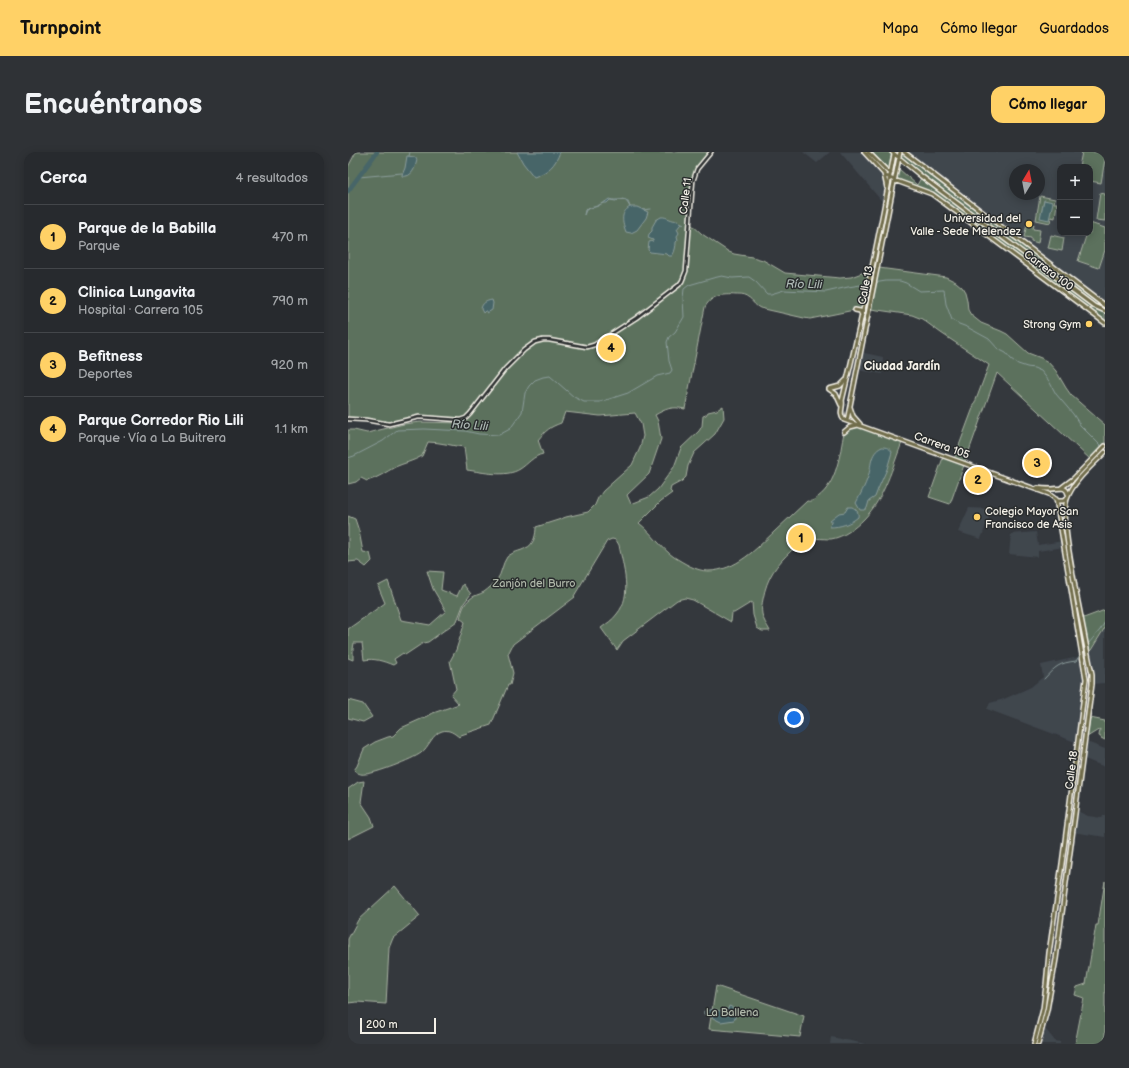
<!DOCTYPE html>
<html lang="es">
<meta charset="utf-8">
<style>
body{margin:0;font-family:"Balsamiq Sans",sans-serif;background:#2f3236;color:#f1f3f6}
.controls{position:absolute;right:12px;top:12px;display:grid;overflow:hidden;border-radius:8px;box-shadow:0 2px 10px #0003}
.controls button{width:36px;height:36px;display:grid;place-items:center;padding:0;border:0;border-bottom:1px solid #43464a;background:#272a2e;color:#f1f3f6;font:20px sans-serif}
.compass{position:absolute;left:661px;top:12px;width:36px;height:36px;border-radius:50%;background:#272a2e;box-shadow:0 2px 10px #0003;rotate:10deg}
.scale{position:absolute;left:12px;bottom:10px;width:76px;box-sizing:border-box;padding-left:4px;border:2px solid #f4f1e8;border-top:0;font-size:11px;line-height:14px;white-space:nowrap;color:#f4f1e8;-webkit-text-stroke:3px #2a2d2e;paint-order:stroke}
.you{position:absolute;left:446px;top:566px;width:14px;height:14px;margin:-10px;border:3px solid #fff;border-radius:50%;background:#1a73e8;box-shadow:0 0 0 6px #1a73e833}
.badge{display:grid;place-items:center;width:26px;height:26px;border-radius:50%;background:#ffd166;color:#111;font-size:13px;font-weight:700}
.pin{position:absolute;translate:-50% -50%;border:2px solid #fff;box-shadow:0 1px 4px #0006}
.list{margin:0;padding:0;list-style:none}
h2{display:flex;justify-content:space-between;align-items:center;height:52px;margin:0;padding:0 16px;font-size:17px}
h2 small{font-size:13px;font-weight:400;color:#a4a7aa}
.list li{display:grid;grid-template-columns:26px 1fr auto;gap:12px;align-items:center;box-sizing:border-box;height:64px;padding:0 16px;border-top:1px solid #43464a}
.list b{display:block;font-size:15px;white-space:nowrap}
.list p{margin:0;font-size:13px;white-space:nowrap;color:#a4a7aa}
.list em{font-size:13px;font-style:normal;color:#a4a7aa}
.map{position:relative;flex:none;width:757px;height:892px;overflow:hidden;border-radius:12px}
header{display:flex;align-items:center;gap:24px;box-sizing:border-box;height:56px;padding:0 20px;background:#ffd166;color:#111}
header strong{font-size:19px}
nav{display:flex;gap:22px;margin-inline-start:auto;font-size:14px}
.intro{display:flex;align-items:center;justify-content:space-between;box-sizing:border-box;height:96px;padding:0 24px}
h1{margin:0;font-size:28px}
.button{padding:10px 18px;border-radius:12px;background:#ffd166;color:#111;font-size:14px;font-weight:700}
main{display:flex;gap:24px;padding:0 24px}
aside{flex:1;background:#272a2e;border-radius:12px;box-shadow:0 2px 10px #0003}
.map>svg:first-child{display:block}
.built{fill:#40464e;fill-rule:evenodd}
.green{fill:#5b715d;stroke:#a8b1a2;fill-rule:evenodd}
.water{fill:#466568;stroke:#8c9d9b}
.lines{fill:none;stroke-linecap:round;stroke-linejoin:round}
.stream{stroke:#8c9d9b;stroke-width:1}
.river{stroke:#466568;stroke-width:4.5}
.minor-casing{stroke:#f4f1e8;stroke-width:5.5}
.major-casing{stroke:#f4f1e8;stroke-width:6}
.minor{stroke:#2a2d2e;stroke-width:2.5}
.major{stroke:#716d4b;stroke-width:3}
.poi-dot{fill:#ffd166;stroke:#2a2d2e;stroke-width:1.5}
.labels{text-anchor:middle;stroke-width:3;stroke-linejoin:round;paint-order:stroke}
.street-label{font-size:11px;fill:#f4f1e8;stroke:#2a2d2e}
.poi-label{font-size:11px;fill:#f4f1e8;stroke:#2a2d2e;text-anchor:end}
.park-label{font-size:11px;fill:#afb7a9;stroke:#2a2d2e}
.water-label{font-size:12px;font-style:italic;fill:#aeb9b5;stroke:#2a2d2e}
.neighbourhood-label{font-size:12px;font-weight:bold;fill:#f4f1e8;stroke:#2a2d2e}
</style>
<header>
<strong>Turnpoint</strong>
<nav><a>Mapa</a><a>Cómo llegar</a><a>Guardados</a></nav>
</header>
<div class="intro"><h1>Encuéntranos</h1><a class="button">Cómo llegar</a></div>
<main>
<aside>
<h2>Cerca<small>4 resultados</small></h2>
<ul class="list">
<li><span class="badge">1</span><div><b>Parque de la Babilla</b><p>Parque</p></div><em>470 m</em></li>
<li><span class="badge">2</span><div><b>Clinica Lungavita</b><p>Hospital · Carrera 105</p></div><em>790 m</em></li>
<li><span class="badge">3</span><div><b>Befitness</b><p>Deportes</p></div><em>920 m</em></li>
<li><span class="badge">4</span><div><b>Parque Corredor Rio Lili</b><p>Parque · Vía a La Buitrera</p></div><em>1.1 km</em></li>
</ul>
</aside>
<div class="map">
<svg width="757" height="892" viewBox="0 0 757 892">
<rect width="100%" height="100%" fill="#34383d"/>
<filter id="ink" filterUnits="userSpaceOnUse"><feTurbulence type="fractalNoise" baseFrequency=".025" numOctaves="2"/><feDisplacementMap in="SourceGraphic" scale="8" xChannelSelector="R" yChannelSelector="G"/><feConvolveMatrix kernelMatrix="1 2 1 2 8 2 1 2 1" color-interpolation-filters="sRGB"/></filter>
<g filter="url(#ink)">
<!-- built -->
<path class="built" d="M 455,0 L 482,0 L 469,11 Z
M 492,0 L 516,0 L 535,22 L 538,34 L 537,53 Z
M 560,0 L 757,0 L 757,154 L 564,6 ZM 712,15 L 742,15 L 742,81 L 712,81 ZM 667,18 L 691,18 L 691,42 L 667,42 Z
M 512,200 L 535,205 L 534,222 L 509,218 Z
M 627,315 L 640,319 L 633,341 L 620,336 Z
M 621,356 L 644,357 L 633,387 L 610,380 Z
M 688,380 L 690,393 L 715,389 L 716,395 L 690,399 L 690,405 L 661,402 L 663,382 Z
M 756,477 L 757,477 L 757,531 L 744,532 L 744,522 L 740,503 Z
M 735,504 L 737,522 L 730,591 L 639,557 L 642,551 L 656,547 L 683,535 L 695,525 L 693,513 Z
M 736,589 L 757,597 L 757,615 L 734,606 Z
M 727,658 L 740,664 L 754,666 L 755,664 L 757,664 L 757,685 L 724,680 Z
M 695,874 L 707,889 L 712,890 L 712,892 L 690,892 Z
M 483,885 L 518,892 L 482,892 Z"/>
<!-- green -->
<path class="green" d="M 8,0 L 363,0 L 349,17 L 345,29 L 342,71 L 354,82 L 381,100 L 386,102 L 404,105 L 415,108 L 437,121 L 492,126 L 503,125 L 522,118 L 531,116 L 598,125 L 608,130 L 614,135 L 617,140 L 619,148 L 620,158 L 623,163 L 633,171 L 653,179 L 659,182 L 680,201 L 693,206 L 700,210 L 708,219 L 718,236 L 723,243 L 757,273 L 757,294 L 743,308 L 649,221 L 602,352 L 581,345 L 596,303 L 606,307 L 641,213 L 593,181 L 574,167 L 564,163 L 516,156 L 462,167 L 456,166 L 412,156 C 406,153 405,149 400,146 C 396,143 392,143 388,143 C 374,142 364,143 357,155 L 337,257 C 323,254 318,257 307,263 L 310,269 L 313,287 L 301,322 L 279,343 L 283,352 L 301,345 L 310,337 L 326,315 L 333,296 L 351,279 L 354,274 L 355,264 L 358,263 L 360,260 L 369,258 L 375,254 L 376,266 L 367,282 L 356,292 L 346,301 L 340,314 L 338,325 L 334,329 L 323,335 L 322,339 L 324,341 L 313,349 L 291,371 C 304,381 313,396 326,405 C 336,411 348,419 360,419 C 388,419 409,396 427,379 C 438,369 448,359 459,349 C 464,350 466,348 470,345 C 489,331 492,302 496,280 L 499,278 L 510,273 L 555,288 C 544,316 537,345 516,367 C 507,376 496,385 483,387 C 474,387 464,385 456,389 C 451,391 447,395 444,398 C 428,413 419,425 415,447 C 414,452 413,457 414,462 C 415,468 419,473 422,479 L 414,479 L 409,476 L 405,463 L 404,450 L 386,461 L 384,461 L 383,470 L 345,448 L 337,446 L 329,448 L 275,489 L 269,498 L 253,476 C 258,472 265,468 269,462 C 285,443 275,415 271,393 L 268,388 L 264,387 L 259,389 L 226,444 L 227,445 L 165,492 L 160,502 L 165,521 L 162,533 L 160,533 L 143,573 L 113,583 L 111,585 C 106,581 101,577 94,579 C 84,582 81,595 73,601 C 65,607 27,622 17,622 C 13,623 9,621 6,618 L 9,614 L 16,597 L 27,590 L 40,585 L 45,584 L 53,576 L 80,564 L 85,561 L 111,552 L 103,543 L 108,537 L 102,509 L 108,498 L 117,470 L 112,466 C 114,459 116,451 122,447 C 126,443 131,443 136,440 C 140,437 146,432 149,428 C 154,421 154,412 159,405 C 166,399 171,400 178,396 C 186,393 188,382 188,375 L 210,368 L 218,365 L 240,360 L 247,353 L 250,346 L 255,339 L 284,313 L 292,296 L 295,284 L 293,272 L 287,261 L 252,264 L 217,260 L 213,271 C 202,275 198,278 190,288 L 195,302 C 185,304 180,312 172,317 C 158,326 134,320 119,318 L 116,295 C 104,294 92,290 80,290 L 74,304 C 66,309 56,311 47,315 C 38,320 30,326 19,329 L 13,326 L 8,330 L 0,332 L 0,278 L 6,278 L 19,281 L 56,272 L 72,270 L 113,271 L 112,268 L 76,265 L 41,272 L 0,267 L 0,15 Z
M 524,0 L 546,0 L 543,19 Z
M 552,0 L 560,0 L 564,6 L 757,154 L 757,171 L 584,43 L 546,29 ZM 553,10 L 573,26 L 569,33 L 551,17 Z
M 734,0 L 757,0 L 757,7 L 753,31 L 742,29 L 742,15 L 731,15 Z
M 752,41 L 757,42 L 757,69 L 748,68 Z
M 692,44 L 707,47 L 706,51 L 709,51 L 707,66 L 703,65 L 702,71 L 688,68 Z
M 742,71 L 757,76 L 757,98 L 751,116 L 730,109 L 739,81 L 742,81 Z
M 679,72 L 686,73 L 685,77 L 692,78 L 690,91 L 683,89 L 683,86 L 676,85 Z
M 703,83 L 716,86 L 714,99 L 700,96 Z
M 0,364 L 7,367 L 11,379 L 15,400 L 22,401 L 24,409 L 18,415 L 10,409 L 0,410 Z
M 79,419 L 95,420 L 93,438 L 109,444 L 115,432 L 123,442 L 116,451 L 109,469 L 80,490 L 75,491 L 57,503 L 55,501 L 46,507 L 48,511 L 45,513 C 35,509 26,506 16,508 L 14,491 L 6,491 L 5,497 L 5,508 L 0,506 L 0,477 L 37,451 L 30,434 L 40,429 L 53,468 L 82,473 L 98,459 L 85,437 Z
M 757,458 L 757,477 L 756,477 L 740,503 L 733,467 Z
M 0,548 L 15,552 L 24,565 L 15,570 L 0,566 Z
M 742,566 L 757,569 L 757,588 L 753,586 L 753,585 L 751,584 L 752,577 L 739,585 Z
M 16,629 L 13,650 L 23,665 L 26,674 L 0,687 L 0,637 L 10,630 Z
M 757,729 L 757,885 L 756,892 L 727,892 L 736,846 L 727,843 L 729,835 L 738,832 L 748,773 L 750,773 Z
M 47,734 L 72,764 L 45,786 L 41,796 L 38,852 L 9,850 L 0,851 L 0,787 L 10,768 Z
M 368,834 L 456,864 L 452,885 L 361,877 Z"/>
<!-- water -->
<path class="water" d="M 169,0 L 212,0 C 207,14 200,20 186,25 L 175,11 Z
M 59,4 L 67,5 L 69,8 C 67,16 64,26 54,24 L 54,23 L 57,16 Z
M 261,47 C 263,48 266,48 268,48 C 277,48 279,45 282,55 L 289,55 L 300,60 L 298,66 L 289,78 L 283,81 L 278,80 C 274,69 272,61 282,55 L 279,50 L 275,47 L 268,49 L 262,48 L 259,51 L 254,51 C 249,56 243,55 238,58 L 236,63 L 237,58 C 241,56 246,55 249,54 C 254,52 257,50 261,47 Z
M 696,48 L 705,50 L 701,68 L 692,66 Z
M 313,65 C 319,64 324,70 330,68 L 332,70 L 336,72 L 332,73 L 329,77 L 331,81 L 329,84 L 330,88 L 328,90 C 328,94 327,100 324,104 L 321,104 L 319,102 L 302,100 L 300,98 L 301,90 L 305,89 L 305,88 L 300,86 L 301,82 L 304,79 L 304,75 L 308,68 Z
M 144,148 L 145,151 L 144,158 L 139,161 L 139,159 L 137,159 L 135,161 L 133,157 C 134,151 138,149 144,148 Z
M 534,295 C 538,295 542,296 544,300 L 539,317 L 530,337 L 527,345 L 521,349 L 519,356 L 516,358 L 512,358 L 508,351 C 512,343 517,334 520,325 C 524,314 521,301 534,295 Z
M 500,355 L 504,355 C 508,357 511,360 510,365 C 502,372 492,375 482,375 L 482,373 L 484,371 L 484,369 L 482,369 L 482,368 L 491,361 L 497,360 Z
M 381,854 C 387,855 387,862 387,866 L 386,868 L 373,870 L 361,864 L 358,864 L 360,862 L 360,861 L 357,863 L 356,862 L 356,859 L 357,859 L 367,857 L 371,859 L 380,857 Z"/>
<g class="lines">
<!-- stream -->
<path class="stream" d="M 61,4 L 62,0
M 11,25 L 54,21
M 295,58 L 303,57
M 0,306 L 6,304 L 35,289 L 49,278 L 76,277 L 117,279 L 131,282 L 151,283 L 162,277 L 174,260 L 177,241 L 181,234 L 187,228 L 195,225 L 202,224 L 226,245 L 236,250 L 252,250 L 280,241 L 309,224 L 322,221 L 324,218 L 321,209 L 319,190 L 321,185 L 327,180 L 336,165 L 335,146 L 336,137 L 341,133 L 365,126 L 374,124 L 384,126 L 401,125 L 408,130 L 419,142 L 423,142 L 436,138 L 478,140 L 500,135 L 538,129 L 552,129 L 558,131 L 571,139 L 596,138 L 598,152 L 604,168 L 611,172 L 619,175 L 641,187 L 650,197 L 658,201 L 663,207 L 670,212 L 679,215 L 686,216 L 693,219 L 701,229 L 708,242 L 725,262 L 732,273 L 757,298
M 740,492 L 752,478 L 757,470
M 734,500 L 738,495
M 696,527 C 708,514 711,511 728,509 L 732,503"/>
<!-- river -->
<path class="river" d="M 0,39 L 29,0"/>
<defs>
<path id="minor" d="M 0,267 L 18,268 L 41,272 L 71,265 L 112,268 L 118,266 L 122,262 L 157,217 L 176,198 L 187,190 L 195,188 L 201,188 L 239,195 L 246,193 L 288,166 L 331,133 L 334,129 L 338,119 L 344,40 L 345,29 L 349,17 L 363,0"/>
<path id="major" d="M 516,0 L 538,24 L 546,28 L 584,42 L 618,67 L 757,171
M 520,0 L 539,19 L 543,21
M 544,0 L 573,24 L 746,154 L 757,159
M 556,0 L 757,154
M 536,22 L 539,36
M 507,158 L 512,159 L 514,163
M 481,237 L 492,234 L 498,228
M 481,237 L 488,242 L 493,253
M 494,248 C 496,255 490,261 496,268 L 701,342 L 710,349 L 715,349 L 719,347
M 494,249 C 514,167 531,85 546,2
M 502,255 L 505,264 L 512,272
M 499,269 L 552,0
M 496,280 L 502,275 L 510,273
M 690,336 C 694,337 699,337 704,337 C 711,337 718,333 720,342
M 713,336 L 725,327 L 757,294
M 686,892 L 695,857 L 698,833 L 701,801 L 714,712 L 738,527 L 708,347
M 690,892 L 699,858 L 708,807 L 744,532 L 744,522 C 738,493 733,464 727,435 C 724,415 713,365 719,347 C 726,328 743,315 757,300"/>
</defs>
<!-- minor casing -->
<use href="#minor" class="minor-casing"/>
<!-- major casing -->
<use href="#major" class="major-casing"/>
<!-- minor -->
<use href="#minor" class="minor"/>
<!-- major -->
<use href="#major" class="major"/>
</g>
</g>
<!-- markers -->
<g class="poi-dot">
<circle cx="681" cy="72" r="4"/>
<circle cx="741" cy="172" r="4"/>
<circle cx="629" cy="365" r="4"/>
</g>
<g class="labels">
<!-- street labels -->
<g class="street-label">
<text transform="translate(337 44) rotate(-83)" y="4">Calle 11</text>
<text transform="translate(701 118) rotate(37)" y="4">Carrera 100</text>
<text transform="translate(517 133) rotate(-79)" y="4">Calle 13</text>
<text transform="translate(594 293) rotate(20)" y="4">Carrera 105</text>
<text transform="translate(723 618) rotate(-83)" y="4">Calle 18</text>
</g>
<!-- poi labels -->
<g class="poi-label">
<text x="673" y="70">Universidad del<tspan x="673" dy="13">Valle - Sede Melendez</tspan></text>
<text x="733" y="176">Strong Gym</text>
<text x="637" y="363" text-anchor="start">Colegio Mayor San<tspan x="637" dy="13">Francisco de Asis</tspan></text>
</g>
<!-- park labels -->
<g class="park-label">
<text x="186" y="435">Zanjón del Burro</text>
<text x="384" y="864">La Ballena</text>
</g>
<!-- water labels -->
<g class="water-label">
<text transform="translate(456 132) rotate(1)" y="4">Río Lili</text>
<text transform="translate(122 273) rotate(4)" y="4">Río Lili</text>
</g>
<!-- neighbourhood labels -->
<g class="neighbourhood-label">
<text x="554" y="218">Ciudad Jardín</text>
</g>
</g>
</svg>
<div class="controls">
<button>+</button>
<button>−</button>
</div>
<svg class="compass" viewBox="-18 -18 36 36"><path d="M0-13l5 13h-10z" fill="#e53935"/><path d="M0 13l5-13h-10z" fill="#a4a7aa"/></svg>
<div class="scale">200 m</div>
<div class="you"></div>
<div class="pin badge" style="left:453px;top:386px">1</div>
<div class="pin badge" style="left:630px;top:328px">2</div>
<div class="pin badge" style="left:689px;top:311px">3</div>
<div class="pin badge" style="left:263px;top:196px">4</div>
</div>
</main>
